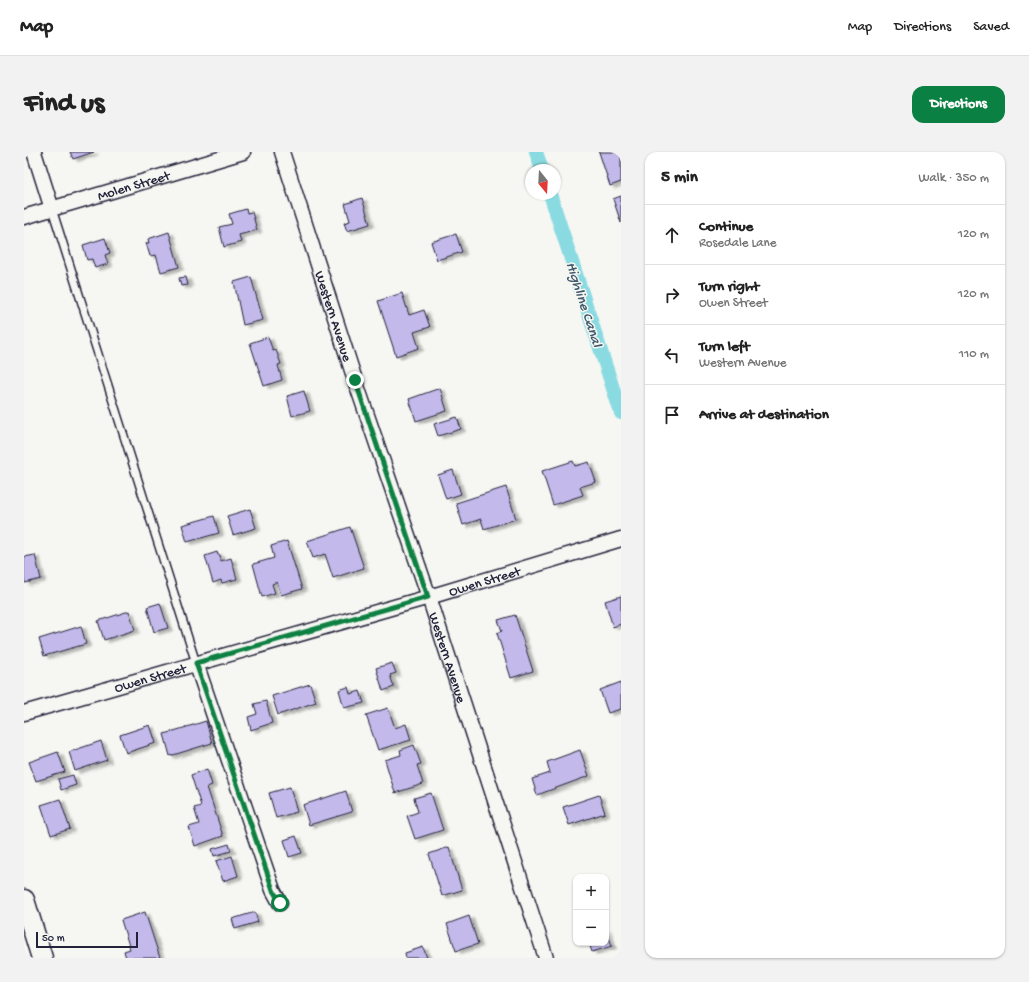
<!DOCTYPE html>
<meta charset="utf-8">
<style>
body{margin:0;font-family:"Gochi Hand",sans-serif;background:#f2f2f2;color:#222}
.controls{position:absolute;right:12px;bottom:12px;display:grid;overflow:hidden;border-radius:8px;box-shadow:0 1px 3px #0004}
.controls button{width:36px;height:36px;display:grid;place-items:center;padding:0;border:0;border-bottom:1px solid #e0e0e0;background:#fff;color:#222;font:20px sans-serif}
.compass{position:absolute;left:501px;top:12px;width:36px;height:36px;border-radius:50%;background:#fff;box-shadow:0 1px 3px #0004;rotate:162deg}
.scale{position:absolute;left:12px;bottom:10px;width:102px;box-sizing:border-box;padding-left:4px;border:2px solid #22223b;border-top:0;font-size:11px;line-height:14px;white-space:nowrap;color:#22223b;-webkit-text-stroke:3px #f6f6f2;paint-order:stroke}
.stop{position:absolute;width:12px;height:12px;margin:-9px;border:3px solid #0b8043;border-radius:50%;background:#fff}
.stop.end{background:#0b8043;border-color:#fff;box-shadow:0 1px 4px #0008}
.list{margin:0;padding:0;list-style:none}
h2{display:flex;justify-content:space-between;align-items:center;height:52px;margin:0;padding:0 16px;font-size:17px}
h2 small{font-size:13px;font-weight:400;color:#767676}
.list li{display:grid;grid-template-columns:26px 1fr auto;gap:12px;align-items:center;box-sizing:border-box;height:60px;padding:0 16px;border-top:1px solid #e0e0e0}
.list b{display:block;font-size:15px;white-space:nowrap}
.list p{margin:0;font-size:13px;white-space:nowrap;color:#767676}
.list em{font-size:13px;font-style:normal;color:#767676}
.icon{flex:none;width:22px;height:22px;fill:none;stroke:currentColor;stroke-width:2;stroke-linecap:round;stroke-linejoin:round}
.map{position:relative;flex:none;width:597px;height:806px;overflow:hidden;border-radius:12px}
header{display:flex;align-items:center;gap:24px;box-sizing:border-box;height:56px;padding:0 20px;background:#fff;border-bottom:1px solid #e0e0e0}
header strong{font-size:19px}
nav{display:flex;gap:22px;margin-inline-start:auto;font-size:14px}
.intro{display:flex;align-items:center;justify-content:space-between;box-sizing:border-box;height:96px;padding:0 24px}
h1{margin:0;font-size:28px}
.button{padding:10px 18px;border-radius:12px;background:#0b8043;color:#fff;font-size:14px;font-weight:700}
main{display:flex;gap:24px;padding:0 24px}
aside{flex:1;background:#fff;border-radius:12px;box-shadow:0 1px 3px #0004}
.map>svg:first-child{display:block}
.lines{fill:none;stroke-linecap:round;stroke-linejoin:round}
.canal{stroke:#8adbe1;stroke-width:14}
.building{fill:#c3b9ea;stroke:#22223b;filter:url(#shadow)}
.lane-casing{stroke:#22223b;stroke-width:10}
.street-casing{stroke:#22223b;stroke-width:17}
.secondary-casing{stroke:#22223b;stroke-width:23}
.lane{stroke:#f6f6f2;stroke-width:7}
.street{stroke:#f6f6f2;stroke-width:14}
.secondary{stroke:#f6f6f2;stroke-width:20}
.route{stroke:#0b8043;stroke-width:5}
.labels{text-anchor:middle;stroke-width:3;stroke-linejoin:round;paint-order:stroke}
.street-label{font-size:14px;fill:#22223b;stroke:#f6f6f2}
.water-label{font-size:15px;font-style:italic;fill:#415a6d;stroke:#f6f6f2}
</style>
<header>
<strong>Map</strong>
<nav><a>Map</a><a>Directions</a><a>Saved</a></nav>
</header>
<div class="intro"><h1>Find us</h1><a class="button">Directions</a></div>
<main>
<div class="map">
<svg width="597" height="806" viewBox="0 0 597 806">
<defs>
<filter id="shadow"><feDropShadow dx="4.5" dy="2.5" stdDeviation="1" flood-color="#0004"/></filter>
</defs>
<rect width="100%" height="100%" fill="#f6f6f2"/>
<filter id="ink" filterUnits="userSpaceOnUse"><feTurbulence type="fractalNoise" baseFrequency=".025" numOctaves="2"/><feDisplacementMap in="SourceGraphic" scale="8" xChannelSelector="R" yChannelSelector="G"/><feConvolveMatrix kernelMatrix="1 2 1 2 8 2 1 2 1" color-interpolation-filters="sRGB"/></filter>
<g filter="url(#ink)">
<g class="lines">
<!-- canal -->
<path class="canal" d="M 512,0 L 518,18
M 526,42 L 597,261"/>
</g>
<!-- building -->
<path class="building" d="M 46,0 L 70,0 L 49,7 Z
M 575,0 L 595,0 L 597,5 L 597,30 L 586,34 Z
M 597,44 L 597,71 L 589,47 Z
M 338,46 L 346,72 L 323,79 L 320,71 L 326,69 L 321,52 Z
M 222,57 L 223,61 L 228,60 L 233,78 L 215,83 L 217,90 L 200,95 L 195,75 L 208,72 L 205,62 Z
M 145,80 L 155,115 L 137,120 L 132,103 L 126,104 L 122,91 L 125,91 L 124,87 Z
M 432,82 L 438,100 L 413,108 L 407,90 Z
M 81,86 L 86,101 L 81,103 L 84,112 L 71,116 L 68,107 L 63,108 L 59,93 Z
M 162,125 L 164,133 L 157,134 L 155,126 Z
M 227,125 L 239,168 L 219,173 L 210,130 Z
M 378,141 L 385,163 L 400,158 L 406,175 L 390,180 L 395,196 L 372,204 L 354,149 Z
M 244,185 L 249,199 L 252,198 L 257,212 L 254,213 L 258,228 L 240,234 L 226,191 Z
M 416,236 L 423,259 L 392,269 L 385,247 Z
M 280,239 L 286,259 L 268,264 L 263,244 Z
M 433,265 L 437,277 L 414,284 L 410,272 Z
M 549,309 L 551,314 L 565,310 L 572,330 L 556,335 L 559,343 L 529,353 L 518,319 Z
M 429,318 L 437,342 L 422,347 L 414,323 Z
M 482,335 L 492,367 L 460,377 L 457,367 L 439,373 L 432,351 Z
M 226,357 L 232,376 L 209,383 L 203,364 Z
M 190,364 L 195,381 L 163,390 L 158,373 Z
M 326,375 L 340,416 L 309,426 L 301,402 L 289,406 L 283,389 Z
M 263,389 L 278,437 L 257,443 L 253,430 L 248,432 L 251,441 L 238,445 L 229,412 L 250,406 L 247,394 Z
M 193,400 L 194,403 L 196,403 L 197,409 L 207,406 L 213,427 L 198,431 L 197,428 L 189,431 L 181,404 Z
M 11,403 L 17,427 L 1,431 L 0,426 L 0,405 Z
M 597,444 L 597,472 L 589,475 L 581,449 Z
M 136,451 L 144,476 L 130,480 L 123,455 Z
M 105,459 L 111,478 L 80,488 L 74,469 Z
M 491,463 L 509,519 L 487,526 L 473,481 L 478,479 L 474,468 Z
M 57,474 L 62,492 L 20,504 L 15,487 Z
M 368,511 L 372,521 L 366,523 L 370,535 L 359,539 L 352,516 Z
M 597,530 L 597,557 L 584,561 L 576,538 Z
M 286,532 L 292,550 L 254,563 L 248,544 Z
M 324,535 L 326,542 L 336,539 L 340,551 L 320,556 L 315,538 Z
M 242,549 L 248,571 L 227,578 L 224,565 L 233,562 L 230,552 Z
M 364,556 L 371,576 L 382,572 L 387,588 L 354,598 L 342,563 Z
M 182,569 L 188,591 L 146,604 L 140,582 Z
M 126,573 L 132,591 L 102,601 L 96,583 Z
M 77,589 L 83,608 L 51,619 L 45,600 Z
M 390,593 L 397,612 L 393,613 L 399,632 L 371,641 L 361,608 L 377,603 L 376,598 Z
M 556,598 L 565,624 L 513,643 L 508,627 L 526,621 L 523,610 Z
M 34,600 L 41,620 L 12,629 L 5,610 Z
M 183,617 L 188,633 L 183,635 L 199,684 L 171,694 L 165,675 L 175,672 L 170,656 L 177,654 L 167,623 Z
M 49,623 L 52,633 L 37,638 L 34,627 Z
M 266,635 L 273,660 L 252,666 L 245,641 Z
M 322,639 L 328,660 L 285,673 L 279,653 Z
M 407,641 L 419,678 L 391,687 L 383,664 L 394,660 L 390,646 Z
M 575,643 L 581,661 L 545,673 L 539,655 Z
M 36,647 L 46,677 L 27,683 L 17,653 Z
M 272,684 L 278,701 L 265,705 L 260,688 Z
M 205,692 L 207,699 L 190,704 L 188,697 Z
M 425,695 L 438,738 L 418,744 L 405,702 Z
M 208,704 L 214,724 L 199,729 L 192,709 Z
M 121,760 L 136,806 L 102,806 L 100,799 L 106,797 L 97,768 Z
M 231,760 L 234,770 L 211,777 L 208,767 Z
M 445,764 L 454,792 L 432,799 L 423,772 Z
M 582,776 L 588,794 L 568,800 L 565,791 L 582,791 Z
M 399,795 L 403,806 L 382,806 L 381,801 Z"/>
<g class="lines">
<defs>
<path id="lane" d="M 28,57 L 172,511"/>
<g id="street">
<path d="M 10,0 L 28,57"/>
<path id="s1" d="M 258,0 L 331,228 L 405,445 L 522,806"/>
<path id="s2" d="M 0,65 L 219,0"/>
<path d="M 172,511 L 249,738 L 256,751"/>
<path id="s3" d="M 0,561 L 405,445 L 597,387"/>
</g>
<path id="secondary" d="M 0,748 L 18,806"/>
</defs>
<!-- lane casing -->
<use href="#lane" class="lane-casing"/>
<!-- street casing -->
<use href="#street" class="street-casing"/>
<!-- secondary casing -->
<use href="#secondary" class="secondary-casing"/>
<!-- lane -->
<use href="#lane" class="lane"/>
<!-- street -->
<use href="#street" class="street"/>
<!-- secondary -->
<use href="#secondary" class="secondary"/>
</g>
</g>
<g class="lines" filter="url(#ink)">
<!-- route -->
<path class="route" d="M 256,751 L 249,738 L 172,511 L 404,445 L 331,228"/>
</g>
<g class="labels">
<!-- street labels -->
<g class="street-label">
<text dy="5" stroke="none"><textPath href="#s2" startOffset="114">Molen Street</textPath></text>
<text dy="5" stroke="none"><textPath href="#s1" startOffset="172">Western Avenue</textPath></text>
<text dy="5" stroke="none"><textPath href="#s3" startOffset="479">Owen Street</textPath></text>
<text dy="5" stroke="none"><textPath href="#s1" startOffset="532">Western Avenue</textPath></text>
<text dy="5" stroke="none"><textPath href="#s3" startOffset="131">Owen Street</textPath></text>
</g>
<!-- water labels -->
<g class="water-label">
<text transform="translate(561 152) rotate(72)" y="5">Highline Canal</text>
</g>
</g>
</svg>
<div class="controls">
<button>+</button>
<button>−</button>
</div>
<svg class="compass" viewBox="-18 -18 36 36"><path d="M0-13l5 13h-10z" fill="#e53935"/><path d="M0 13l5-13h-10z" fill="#767676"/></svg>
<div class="scale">50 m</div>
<div class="stop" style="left:256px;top:751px"></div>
<div class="stop end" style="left:331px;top:228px"></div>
</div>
<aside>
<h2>5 min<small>Walk · 350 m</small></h2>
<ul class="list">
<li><svg class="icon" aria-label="ahead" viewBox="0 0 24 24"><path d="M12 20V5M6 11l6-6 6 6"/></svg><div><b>Continue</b><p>Rosedale Lane</p></div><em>120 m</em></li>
<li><svg class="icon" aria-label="right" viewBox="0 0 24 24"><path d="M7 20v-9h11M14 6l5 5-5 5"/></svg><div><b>Turn right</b><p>Owen Street</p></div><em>120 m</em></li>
<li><svg class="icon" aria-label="left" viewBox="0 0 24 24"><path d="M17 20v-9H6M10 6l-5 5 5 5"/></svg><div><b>Turn left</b><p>Western Avenue</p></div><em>110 m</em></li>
<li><svg class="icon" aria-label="arrive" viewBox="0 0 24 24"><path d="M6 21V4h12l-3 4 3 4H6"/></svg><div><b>Arrive at destination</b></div></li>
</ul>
</aside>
</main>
